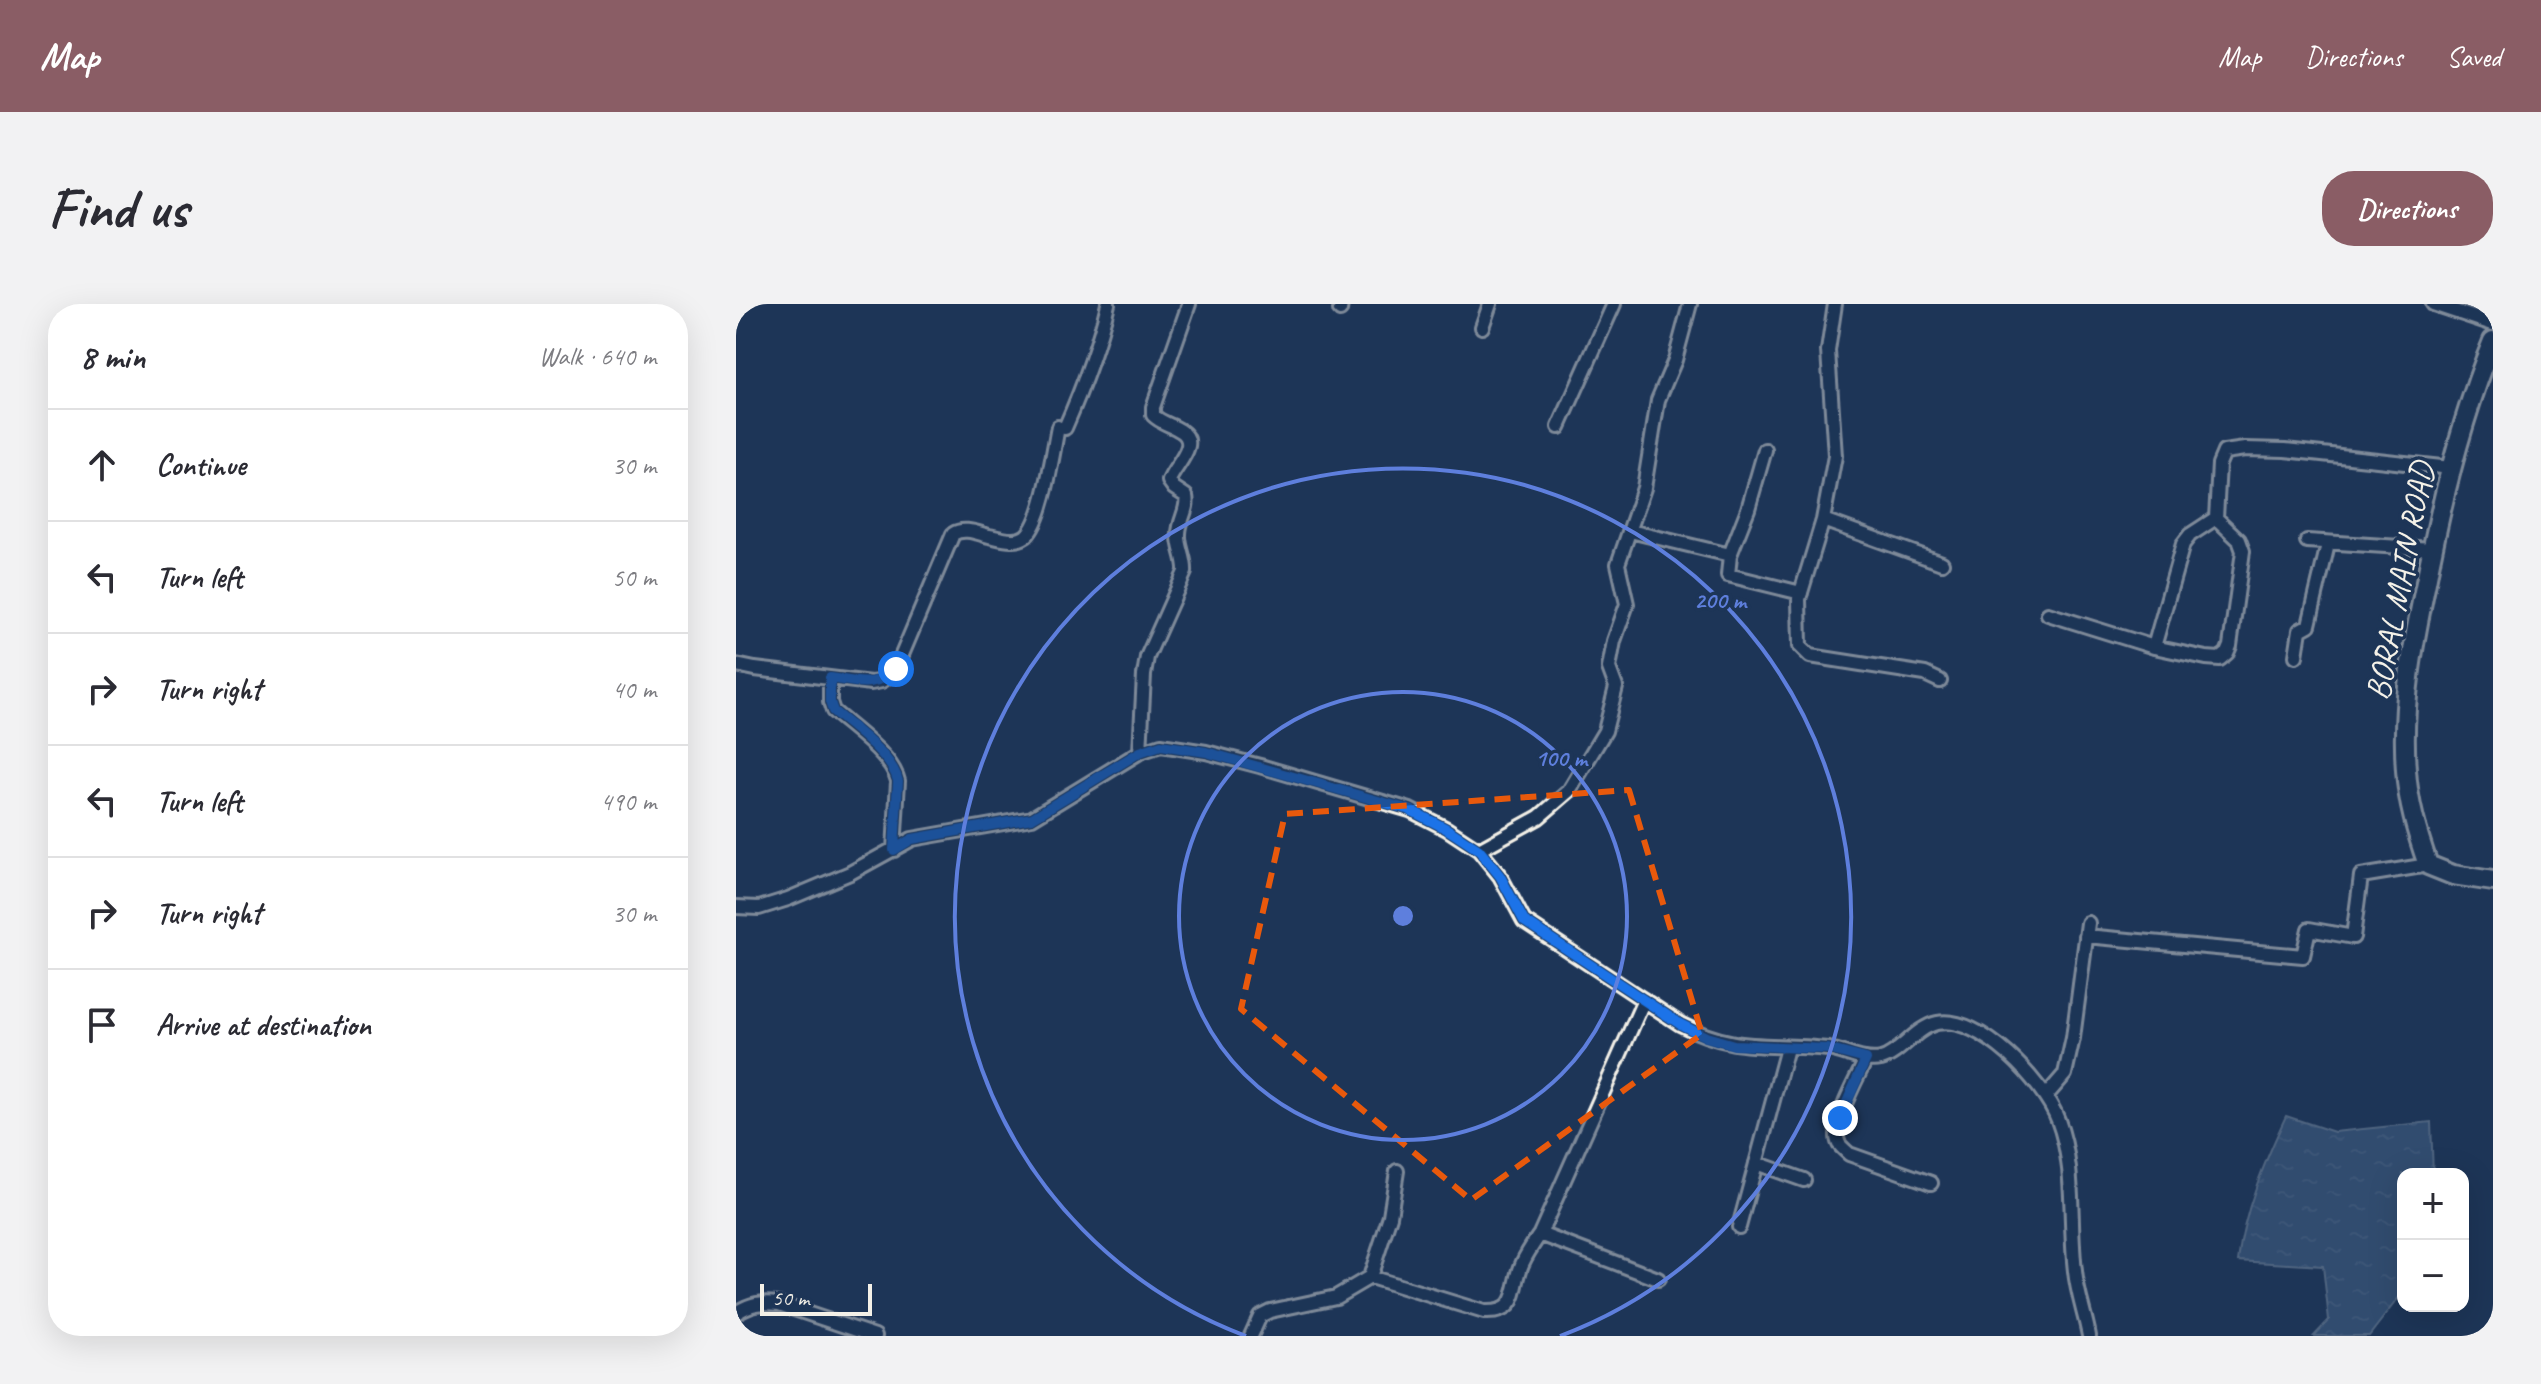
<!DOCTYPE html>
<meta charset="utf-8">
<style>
body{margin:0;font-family:Caveat,sans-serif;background:#f2f2f3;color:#2b2b33}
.controls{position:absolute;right:24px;bottom:24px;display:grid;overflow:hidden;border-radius:16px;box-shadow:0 8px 32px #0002}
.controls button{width:72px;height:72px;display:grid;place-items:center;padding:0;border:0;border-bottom:2px solid #e1e1e2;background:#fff;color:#2b2b33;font:40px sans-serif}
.scale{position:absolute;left:24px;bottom:20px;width:112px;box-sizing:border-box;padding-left:8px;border:4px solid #f4f1e8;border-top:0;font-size:22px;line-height:28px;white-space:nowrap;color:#f4f1e8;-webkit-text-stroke:6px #1d3557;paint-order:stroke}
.stop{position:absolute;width:24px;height:24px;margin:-18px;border:6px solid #1a73e8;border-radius:50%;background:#fff}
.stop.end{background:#1a73e8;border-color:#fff;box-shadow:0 2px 8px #0008}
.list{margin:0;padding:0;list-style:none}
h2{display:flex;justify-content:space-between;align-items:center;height:104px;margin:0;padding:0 32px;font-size:34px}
h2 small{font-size:26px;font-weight:400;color:#7c7c81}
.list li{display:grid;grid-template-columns:52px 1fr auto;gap:24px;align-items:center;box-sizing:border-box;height:112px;padding:0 32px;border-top:2px solid #e1e1e2}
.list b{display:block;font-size:30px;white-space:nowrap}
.list em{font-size:26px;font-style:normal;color:#7c7c81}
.icon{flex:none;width:44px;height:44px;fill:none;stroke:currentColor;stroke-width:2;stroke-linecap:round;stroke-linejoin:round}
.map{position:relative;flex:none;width:1757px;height:1032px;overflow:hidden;border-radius:32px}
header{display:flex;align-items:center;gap:48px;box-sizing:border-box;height:112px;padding:0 40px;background:#8a5d65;color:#fff}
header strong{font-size:38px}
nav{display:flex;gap:44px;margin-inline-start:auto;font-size:28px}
.intro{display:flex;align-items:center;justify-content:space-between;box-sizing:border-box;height:192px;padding:0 48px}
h1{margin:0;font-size:56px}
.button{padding:20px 36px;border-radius:32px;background:#8a5d65;color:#fff;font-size:28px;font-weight:700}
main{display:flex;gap:48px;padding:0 48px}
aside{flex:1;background:#fff;border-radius:32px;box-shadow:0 8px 32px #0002}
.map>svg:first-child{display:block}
.water{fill:url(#water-ripples);stroke:#8d9fb1;stroke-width:2}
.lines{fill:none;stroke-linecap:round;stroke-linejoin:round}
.street-casing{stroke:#f4f1e8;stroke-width:18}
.secondary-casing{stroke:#f4f1e8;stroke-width:24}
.street{stroke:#1d3557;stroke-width:12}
.secondary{stroke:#1d3557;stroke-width:18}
.route{stroke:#1a73e8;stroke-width:10}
.marked{fill:none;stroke:#e8590c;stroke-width:6;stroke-dasharray:16 10;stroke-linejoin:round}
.ring{fill:none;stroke:#5e7fdd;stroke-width:4}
.labels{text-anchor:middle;stroke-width:7;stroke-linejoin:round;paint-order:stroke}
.street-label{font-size:34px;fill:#f4f1e8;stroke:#1d3557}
.centre{fill:#5e7fdd;stroke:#1d3557;stroke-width:4}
.ring-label{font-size:24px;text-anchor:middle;font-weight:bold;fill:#5e7fdd;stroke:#1d3557;stroke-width:7;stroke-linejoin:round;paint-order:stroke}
</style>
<header>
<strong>Map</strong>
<nav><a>Map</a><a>Directions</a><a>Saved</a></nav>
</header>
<div class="intro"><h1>Find us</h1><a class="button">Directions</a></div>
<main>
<aside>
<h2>8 min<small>Walk · 640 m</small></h2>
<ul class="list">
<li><svg class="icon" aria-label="ahead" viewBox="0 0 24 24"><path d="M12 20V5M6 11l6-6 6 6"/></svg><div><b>Continue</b></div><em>30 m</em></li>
<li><svg class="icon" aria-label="left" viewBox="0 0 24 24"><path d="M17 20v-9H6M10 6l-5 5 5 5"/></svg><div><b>Turn left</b></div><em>50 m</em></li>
<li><svg class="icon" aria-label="right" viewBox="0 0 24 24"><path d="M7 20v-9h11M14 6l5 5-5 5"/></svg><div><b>Turn right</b></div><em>40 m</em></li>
<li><svg class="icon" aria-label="left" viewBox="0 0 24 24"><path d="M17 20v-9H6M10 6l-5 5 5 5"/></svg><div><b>Turn left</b></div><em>490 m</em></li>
<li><svg class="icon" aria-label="right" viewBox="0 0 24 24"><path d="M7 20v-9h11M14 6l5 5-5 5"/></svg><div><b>Turn right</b></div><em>30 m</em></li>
<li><svg class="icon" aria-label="arrive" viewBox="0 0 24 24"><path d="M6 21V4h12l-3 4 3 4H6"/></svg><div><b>Arrive at destination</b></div></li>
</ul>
</aside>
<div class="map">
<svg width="1757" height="1032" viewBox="0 0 1757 1032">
<defs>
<pattern id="water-ripples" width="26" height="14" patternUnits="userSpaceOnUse" patternTransform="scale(2)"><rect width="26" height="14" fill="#48688d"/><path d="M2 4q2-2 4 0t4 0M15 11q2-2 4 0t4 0" fill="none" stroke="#637e9d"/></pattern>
</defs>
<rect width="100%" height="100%" fill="#1d3557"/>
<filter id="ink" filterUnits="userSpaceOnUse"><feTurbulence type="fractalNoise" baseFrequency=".0125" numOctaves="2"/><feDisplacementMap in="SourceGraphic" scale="16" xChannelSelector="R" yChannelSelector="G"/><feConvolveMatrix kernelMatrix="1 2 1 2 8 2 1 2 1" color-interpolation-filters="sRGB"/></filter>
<g filter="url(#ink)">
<!-- water -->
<path class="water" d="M 1550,812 L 1598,828 L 1695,818 L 1697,870 L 1667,870 L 1667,988 L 1633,1032 L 1578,1032 L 1593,1016 L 1587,962 L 1502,957 C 1508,906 1529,857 1550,812 Z"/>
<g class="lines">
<defs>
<path id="street" d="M 1099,0 L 1092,47 L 1099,152 L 1087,216 L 1063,295 L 1064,342 L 1074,352 L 1189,370 L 1204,377
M 1697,0 L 1757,20
M 604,6 L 605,0
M 746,23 L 754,0
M 823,123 L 878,0
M 329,124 C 347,83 362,43 372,0
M 1087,216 L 1206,259
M 894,227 L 994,251 L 1012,205 L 1029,146
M 1571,237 L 1696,245
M 994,251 L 992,271 L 1065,289
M 1312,310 L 1418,343 L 1470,354 L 1484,355 L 1491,349 L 1494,342 L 1507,247 L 1503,236 L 1480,214 L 1483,160 L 1488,148 L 1509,145 L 1549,146 L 1715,164
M 1418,343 L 1447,240 L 1454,231 L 1480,214
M 1560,352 L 1564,326 L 1573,321 L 1592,240
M 0,361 L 19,365 L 135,379 L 146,377 L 160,365 L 217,230 C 228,223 241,229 253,232 C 264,234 279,240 290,232 C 308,216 317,147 322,123
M 94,374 L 94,398 L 97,407 C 117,425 156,451 162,477 L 158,546
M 404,448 L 408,371 L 411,353 L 449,268 C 450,254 442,243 443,230 C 443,216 453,205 450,192 L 438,184 L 433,177 C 438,162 465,140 445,127 C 435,120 426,120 417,111 L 417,103 L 453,0
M 743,546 L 803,513 L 833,487 L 869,427 L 880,383 L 873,364 L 878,337 L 891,300 L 882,260 L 908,184 L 922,96 L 939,56 L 954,0
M 0,603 L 23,604 L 52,595 L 114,569 L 176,535 L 296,514 L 404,448 L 425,441 L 470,448 L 524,462 L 674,506 L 711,525 L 743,546 L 764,572 L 788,617 L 944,720 C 1002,750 1032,738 1092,745 C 1108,747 1128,759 1145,755 C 1164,750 1179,724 1201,719 C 1244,710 1309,780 1322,816 C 1340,864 1333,917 1339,967 C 1341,989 1349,1010 1353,1032
M 1350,632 L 1567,652 L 1573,625 L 1617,633 L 1625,572 L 1692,561
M 1130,755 C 1122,773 1093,822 1103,840 C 1106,844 1110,847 1113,850 L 1195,879
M 1310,792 L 1329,770 L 1337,734 L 1352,619
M 1020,859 L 1068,876
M 1003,923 L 1051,744
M 804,930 L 922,975
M 634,973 L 654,912 L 661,867
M 0,1009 C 15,999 25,998 43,1000 L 139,1032
M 515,1032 L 524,1012 L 534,1007 L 600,993 L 634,973 L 748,1008 C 785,1010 775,983 787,958 C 791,949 798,939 804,930 L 908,696"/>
<path id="secondary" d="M 1757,37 C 1726,112 1705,199 1690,278 C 1677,341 1665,401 1670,466 C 1672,499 1681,529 1692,561 L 1717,571 L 1757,577"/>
</defs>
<!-- street casing -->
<use href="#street" class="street-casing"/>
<!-- secondary casing -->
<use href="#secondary" class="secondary-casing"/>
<!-- street -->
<use href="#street" class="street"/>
<!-- secondary -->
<use href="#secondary" class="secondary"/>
</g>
</g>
<g class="lines" filter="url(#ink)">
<!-- route -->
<path class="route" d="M 160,365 C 137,385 122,378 94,374 L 94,398 L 97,407 C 117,424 156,451 162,477 L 158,546 L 176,535 L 296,514 L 404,448 L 425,441 L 470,448 L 674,506 L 711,525 L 743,546 L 764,572 L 788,617 L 944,720 L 970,733 L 998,741 L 1091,745 L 1130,755 L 1104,814"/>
</g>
<!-- marked area -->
<path d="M0 0H1757V1032H0ZM 893,486 L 966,730 L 735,896 L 505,705 L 549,510 Z" fill="#1d3557" fill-opacity=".55" fill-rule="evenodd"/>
<path class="marked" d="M 893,486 L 966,730 L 735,896 L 505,705 L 549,510 Z"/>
<!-- distance rings -->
<g class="ring">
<circle cx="667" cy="612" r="224"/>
<path d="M510 1032A448 448 0 1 1 824 1032"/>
</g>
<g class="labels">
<!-- street labels -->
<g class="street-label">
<text transform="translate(1663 277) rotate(-79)" y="12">BORAL MAIN ROAD</text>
</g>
</g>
<circle cx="667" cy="612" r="12" class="centre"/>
<g class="ring-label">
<text x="984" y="304">200 m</text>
<text x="825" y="462">100 m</text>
</g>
</svg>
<div class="controls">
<button>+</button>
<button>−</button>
</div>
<div class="scale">50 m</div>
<div class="stop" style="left:160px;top:365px"></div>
<div class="stop end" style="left:1104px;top:814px"></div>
</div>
</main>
